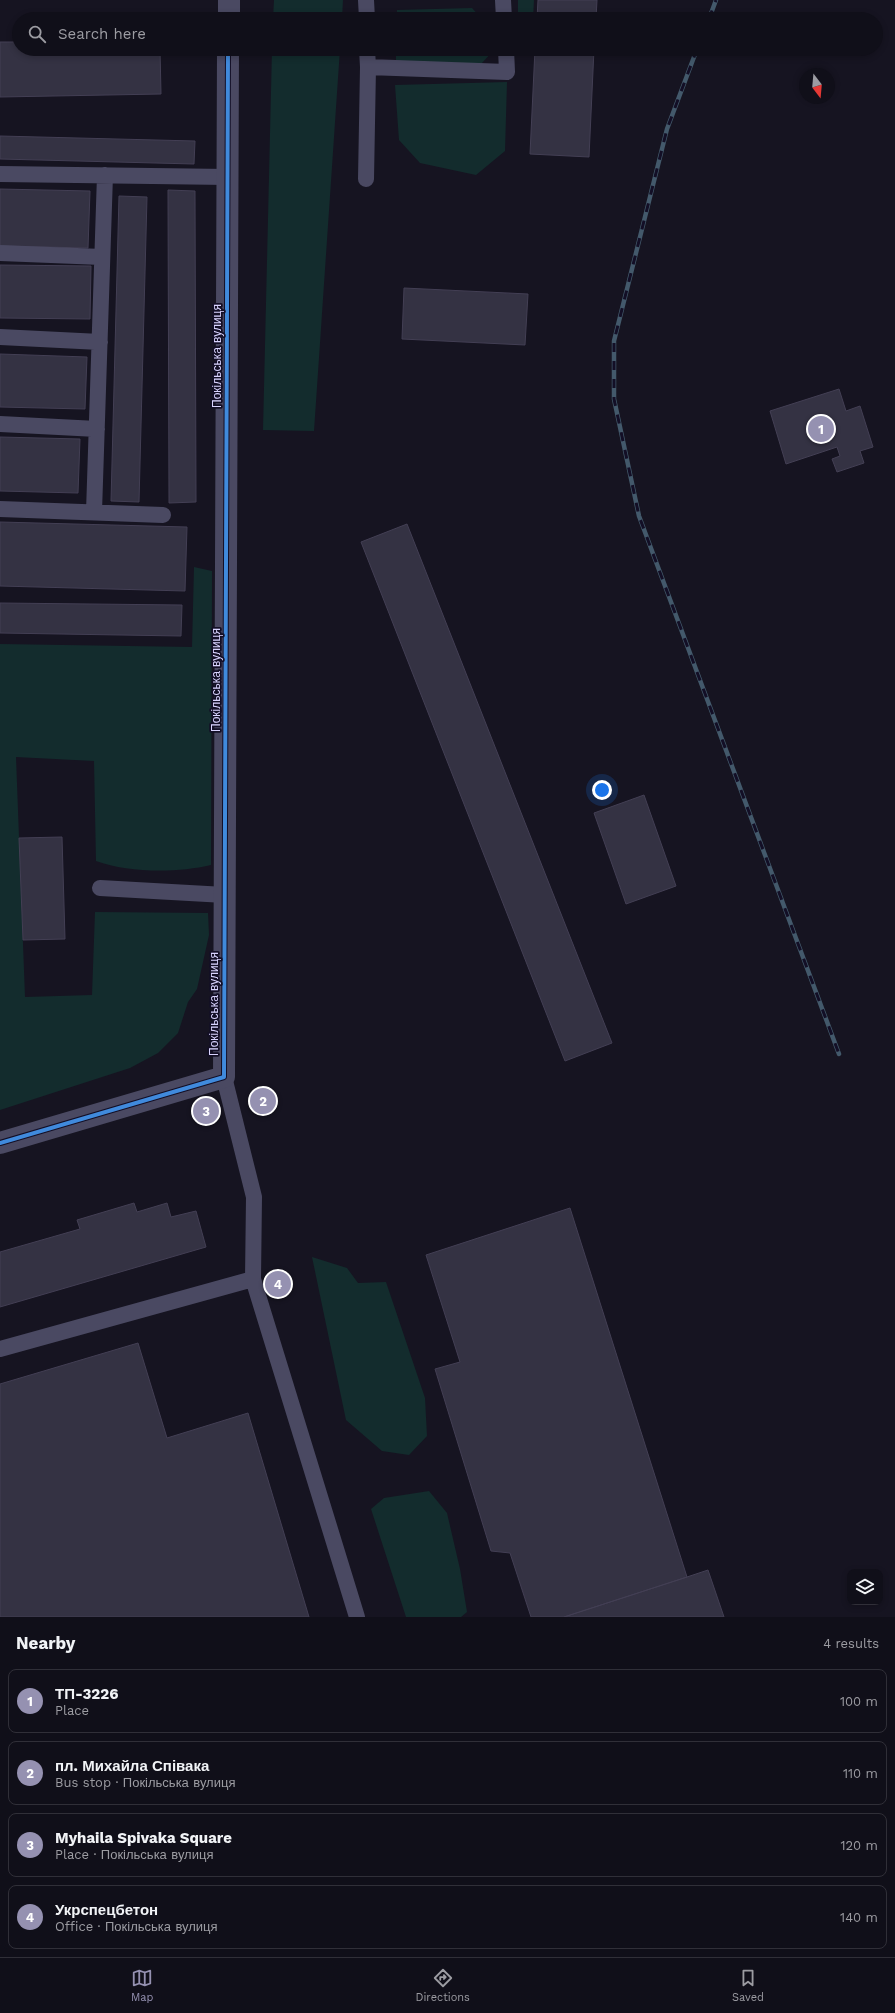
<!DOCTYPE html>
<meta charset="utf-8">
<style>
body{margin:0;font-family:"Work Sans",sans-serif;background:#191822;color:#f1f3f6}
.controls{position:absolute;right:12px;bottom:12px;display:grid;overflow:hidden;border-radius:8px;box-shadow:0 2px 6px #0003}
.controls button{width:36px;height:36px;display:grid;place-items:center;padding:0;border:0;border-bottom:1px solid #302f38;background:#100f19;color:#f1f3f6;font:20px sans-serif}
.compass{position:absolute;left:799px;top:68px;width:36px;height:36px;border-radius:50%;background:#100f19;box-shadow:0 2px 6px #0003;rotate:164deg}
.you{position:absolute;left:602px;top:790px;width:14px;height:14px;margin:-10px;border:3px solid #fff;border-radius:50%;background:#1a73e8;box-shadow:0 0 0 6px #1a73e833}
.badge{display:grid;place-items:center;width:26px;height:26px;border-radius:50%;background:#9591b1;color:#fff;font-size:13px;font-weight:700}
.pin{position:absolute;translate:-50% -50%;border:2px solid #fff;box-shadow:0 1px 4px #0006}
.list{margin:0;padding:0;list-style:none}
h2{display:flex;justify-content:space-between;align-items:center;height:52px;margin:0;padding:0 16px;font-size:17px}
h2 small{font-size:13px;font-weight:400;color:#9c9ca2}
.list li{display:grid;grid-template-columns:26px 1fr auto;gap:12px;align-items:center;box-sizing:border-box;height:64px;margin:0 8px 8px;padding:0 8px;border:1px solid #302f38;border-radius:8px}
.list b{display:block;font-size:15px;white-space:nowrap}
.list p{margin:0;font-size:13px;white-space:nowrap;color:#9c9ca2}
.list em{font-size:13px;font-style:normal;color:#9c9ca2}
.icon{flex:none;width:22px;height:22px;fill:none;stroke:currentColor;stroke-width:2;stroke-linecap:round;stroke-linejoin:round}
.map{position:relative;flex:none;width:895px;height:1617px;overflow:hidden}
.search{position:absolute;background:#100f19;box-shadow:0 2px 6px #0003;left:12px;right:12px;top:12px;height:44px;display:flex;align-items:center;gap:10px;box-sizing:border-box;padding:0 14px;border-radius:22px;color:#9c9ca2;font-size:15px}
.sheet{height:340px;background:#100f19}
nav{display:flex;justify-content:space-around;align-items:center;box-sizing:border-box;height:56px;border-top:1px solid #302f38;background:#100f19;font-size:11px;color:#9c9ca2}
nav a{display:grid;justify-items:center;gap:2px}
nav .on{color:#9591b1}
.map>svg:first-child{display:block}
.green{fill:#132c2d}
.building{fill:#343243;stroke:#433f54}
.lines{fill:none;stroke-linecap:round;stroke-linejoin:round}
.service{stroke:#4a4962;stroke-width:16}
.minor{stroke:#4a4962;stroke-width:22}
.rail-casing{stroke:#43596b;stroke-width:4.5}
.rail{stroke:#130f26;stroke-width:3;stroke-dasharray:9;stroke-linecap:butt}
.cycleway-casing{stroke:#130f26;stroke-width:6}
.cycleway{stroke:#408adc;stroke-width:4}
.labels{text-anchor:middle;stroke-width:3.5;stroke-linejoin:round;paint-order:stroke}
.street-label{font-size:12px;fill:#d9d4ff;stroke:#130f26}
</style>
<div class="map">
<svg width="895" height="1617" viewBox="0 0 895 1617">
<rect width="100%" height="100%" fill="#161421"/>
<!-- green -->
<path class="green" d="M 274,0 L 343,0 L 342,19 L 273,19 Z
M 518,0 L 534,0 L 533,19 L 518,19 Z
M 472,8 L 482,19 L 397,19 L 397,10 Z
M 272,49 L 340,49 L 314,431 L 263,430 Z
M 396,49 L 495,49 L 481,64 L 396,64 Z
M 507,82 L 505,151 L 476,175 L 420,163 L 399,140 L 395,85 Z
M 194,567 L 212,571 L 211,865 C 177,873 129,873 96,861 L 94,761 L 16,757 L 25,997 L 92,995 L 95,912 L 208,913 L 209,935 L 197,989 L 188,1002 L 178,1033 L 158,1053 L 130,1068 L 0,1110 L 0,644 L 192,647 Z
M 312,1257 L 347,1268 L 358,1283 L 386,1282 L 425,1398 L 427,1436 L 409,1455 L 382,1451 L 346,1420 Z
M 429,1491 L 447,1513 L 460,1569 L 467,1612 L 461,1617 L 406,1617 L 371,1509 L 384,1498 Z"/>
<!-- building -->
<path class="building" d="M 538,0 L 597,0 L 596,19 L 537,19 Z
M 0,42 L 19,42 L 19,49 L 160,49 L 161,94 L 0,97 Z
M 535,49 L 594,49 L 589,157 L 530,154 Z
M 0,136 L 195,141 L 194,164 L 0,159 Z
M 0,189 L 90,191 L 88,248 L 0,246 Z
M 168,190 L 195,191 L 196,502 L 169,503 Z
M 119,196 L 147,197 L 139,502 L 111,501 Z
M 0,265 L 91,266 L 90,319 L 0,318 Z
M 404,288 L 528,294 L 525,345 L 402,339 Z
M 0,354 L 87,357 L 85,409 L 0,407 Z
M 839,389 L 846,411 L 860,406 L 873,447 L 860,451 L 864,463 L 837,472 L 832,459 L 840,456 L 837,447 L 786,464 L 770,411 Z
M 0,437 L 80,439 L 78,493 L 0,491 Z
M 0,522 L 187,527 L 185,591 L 0,586 Z
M 407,524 L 612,1043 L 565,1061 L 361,542 Z
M 0,603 L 182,605 L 181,636 L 0,633 Z
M 644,795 L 676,886 L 626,904 L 594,813 Z
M 62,837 L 65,939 L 23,940 L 19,838 Z
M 134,1203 L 137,1212 L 167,1203 L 171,1217 L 196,1211 L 206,1247 L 0,1307 L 0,1252 L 80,1229 L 77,1220 Z
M 570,1208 L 687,1577 L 564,1617 L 531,1617 L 510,1553 L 491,1551 L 435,1369 L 460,1362 L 426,1255 Z
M 138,1343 L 167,1438 L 248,1413 L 309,1617 L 0,1617 L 0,1384 Z
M 708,1570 L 724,1617 L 564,1617 L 687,1577 Z"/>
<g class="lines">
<!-- service -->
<path class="service" d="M 366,0 L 367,19
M 503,0 L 504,19
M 367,49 L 368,67 L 507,72 L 506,49
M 0,174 L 228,177
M 366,179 L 368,67
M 0,253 L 102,257
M 0,337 L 100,342
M 0,424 L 97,429
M 0,509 L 163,515
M 94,512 L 105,175
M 100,888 L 225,895
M 224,1077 L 254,1197 L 253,1279 L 357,1617
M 0,1349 L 253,1279"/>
<!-- minor -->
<path class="minor" d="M 229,19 L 229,0
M 0,1143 L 224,1077 L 228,49"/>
<defs>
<path id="rail" d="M 709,19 L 716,0
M 697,49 L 667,129 L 614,341 L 614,399 L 639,516 L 839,1054"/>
</defs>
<!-- rail casing -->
<use href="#rail" class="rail-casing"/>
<!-- rail -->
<use href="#rail" class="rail"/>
<defs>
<path id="cycleway" d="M 0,1143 L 224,1077 L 228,49"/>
</defs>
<!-- cycleway casing -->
<use href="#cycleway" class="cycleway-casing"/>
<!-- cycleway -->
<use href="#cycleway" class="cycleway"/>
</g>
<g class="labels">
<!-- street labels -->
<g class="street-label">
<text transform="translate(217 356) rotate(-90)" y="4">Покільська вулиця</text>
<text transform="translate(216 680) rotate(-90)" y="4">Покільська вулиця</text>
<text transform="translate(214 1004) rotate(-90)" y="4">Покільська вулиця</text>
</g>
</g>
</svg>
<div class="controls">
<button><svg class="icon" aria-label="layers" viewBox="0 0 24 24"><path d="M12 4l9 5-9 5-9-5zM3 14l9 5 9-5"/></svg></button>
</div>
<svg class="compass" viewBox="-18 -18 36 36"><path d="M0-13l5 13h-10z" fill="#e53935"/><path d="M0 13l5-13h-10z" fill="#9c9ca2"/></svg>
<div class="you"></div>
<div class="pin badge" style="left:821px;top:429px">1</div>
<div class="pin badge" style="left:263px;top:1101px">2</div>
<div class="pin badge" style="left:206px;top:1111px">3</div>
<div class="pin badge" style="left:278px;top:1284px">4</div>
<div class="search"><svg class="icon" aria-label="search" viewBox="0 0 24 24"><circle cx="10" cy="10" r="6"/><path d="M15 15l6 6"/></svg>Search here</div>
</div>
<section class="sheet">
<h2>Nearby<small>4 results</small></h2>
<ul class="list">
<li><span class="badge">1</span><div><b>ТП-3226</b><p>Place</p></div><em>100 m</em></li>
<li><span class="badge">2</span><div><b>пл. Михайла Співака</b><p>Bus stop · Покільська вулиця</p></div><em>110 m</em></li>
<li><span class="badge">3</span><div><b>Myhaila Spivaka Square</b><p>Place · Покільська вулиця</p></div><em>120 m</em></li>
<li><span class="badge">4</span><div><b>Укрспецбетон</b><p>Office · Покільська вулиця</p></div><em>140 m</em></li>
</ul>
</section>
<nav>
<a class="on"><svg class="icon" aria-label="map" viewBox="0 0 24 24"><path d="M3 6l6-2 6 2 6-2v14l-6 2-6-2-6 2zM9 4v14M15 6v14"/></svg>Map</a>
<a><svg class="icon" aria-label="directions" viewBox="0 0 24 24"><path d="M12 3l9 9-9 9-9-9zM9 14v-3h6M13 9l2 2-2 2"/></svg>Directions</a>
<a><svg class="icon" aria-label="saved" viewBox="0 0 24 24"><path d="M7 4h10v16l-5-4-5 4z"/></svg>Saved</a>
</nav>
